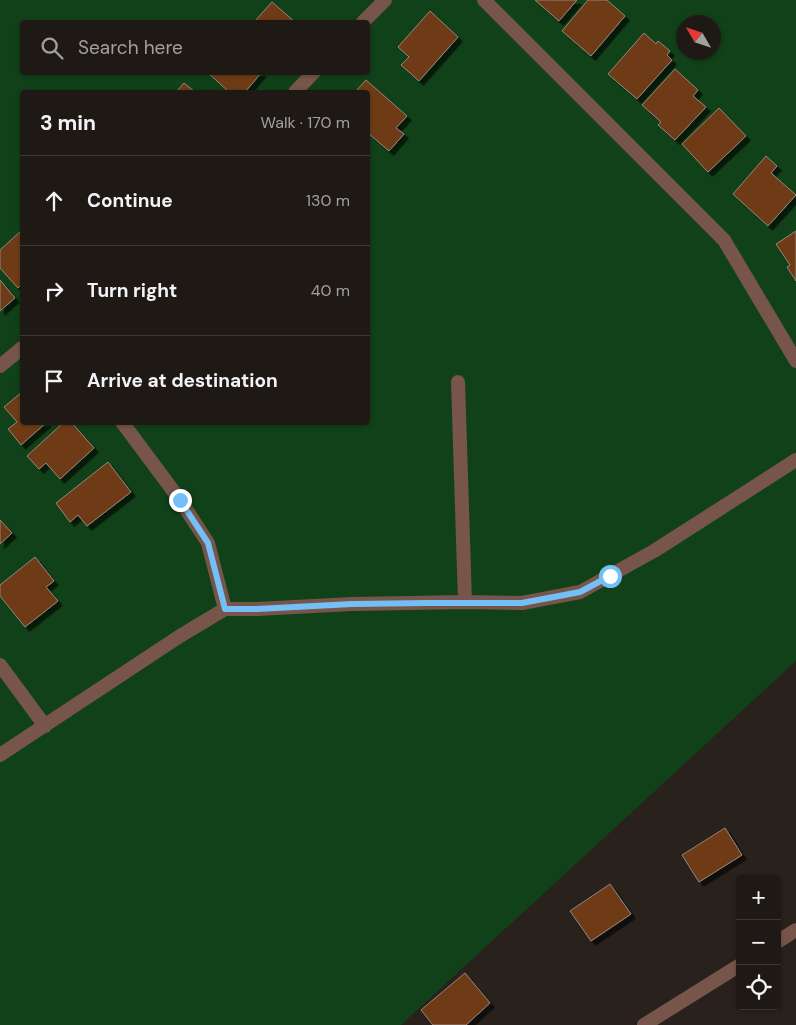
<!DOCTYPE html>
<meta charset="utf-8">
<style>
body{margin:0;font-family:"DM Sans",sans-serif;background:#2c2622;color:#f1f3f6}
.controls{position:absolute;right:15px;bottom:15px;display:grid;overflow:hidden;border-radius:5px;box-shadow:0 1px 4px #0004}
.controls button{width:45px;height:45px;display:grid;place-items:center;padding:0;border:0;border-bottom:1px solid #3c3834;background:#1f1915;color:#f1f3f6;font:25px sans-serif}
.compass{position:absolute;left:676px;top:15px;width:45px;height:45px;border-radius:50%;background:#1f1915;box-shadow:0 1px 4px #0004;rotate:309deg}
.stop{position:absolute;width:15px;height:15px;margin:-11px;border:4px solid #74c0f6;border-radius:50%;background:#fff}
.stop.end{background:#74c0f6;border-color:#fff;box-shadow:0 1px 5px #0008}
.list{margin:0;padding:0;list-style:none}
h2{display:flex;justify-content:space-between;align-items:center;height:65px;margin:0;padding:0 20px;font-size:21px}
h2 small{font-size:16px;font-weight:400;color:#a1a0a0}
.list li{display:grid;grid-template-columns:32px 1fr auto;gap:15px;align-items:center;box-sizing:border-box;height:90px;padding:0 20px;border-top:1px solid #3c3834}
.list b{display:block;font-size:19px;white-space:nowrap}
.list em{font-size:16px;font-style:normal;color:#a1a0a0}
.icon{flex:none;width:28px;height:28px;fill:none;stroke:currentColor;stroke-width:2;stroke-linecap:round;stroke-linejoin:round}
.map{position:relative;flex:none;width:796px;height:1025px;overflow:hidden}
.search{position:absolute;background:#1f1915;box-shadow:0 1px 4px #0004;left:20px;top:20px;width:350px;height:55px;display:flex;align-items:center;gap:12px;box-sizing:border-box;padding:0 18px;border-radius:5px;color:#a1a0a0;font-size:19px}
.panel{position:absolute;background:#1f1915;box-shadow:0 1px 4px #0004;left:20px;top:90px;width:350px;height:335px;border-radius:5px}
.map>svg:first-child{display:block}
.green{fill:#114118;fill-rule:evenodd}
.building{fill:#6e3a17;stroke:#928781;filter:url(#shadow)}
.lines{fill:none;stroke-linecap:round;stroke-linejoin:round}
.minor{stroke:#77554a;stroke-width:14}
.route{stroke:#74c0f6;stroke-width:6}
</style>
<div class="map">
<svg width="796" height="1025" viewBox="0 0 796 1025">
<defs>
<filter id="shadow"><feDropShadow dx="4.5" dy="4.5" stdDeviation="0" flood-color="#0009"/></filter>
</defs>
<rect width="100%" height="100%" fill="#29211c"/>
<!-- green -->
<path class="green" d="M 0,0 L 796,0 L 796,661 L 401,1025 L 0,1025 ZM 22,22 L 368,22 L 368,72 L 22,72 ZM 684,22 L 714,22 L 714,52 L 684,52 ZM 22,92 L 368,92 L 368,422 L 22,422 Z"/>
<!-- building -->
<path class="building" d="M 535,0 L 577,0 L 559,21 Z
M 588,0 L 607,0 L 625,16 L 591,56 L 562,31 Z
M 272,2 L 295,22 L 254,22 Z
M 430,11 L 458,37 L 419,81 L 401,65 L 409,57 L 398,47 Z
M 644,33 L 656,44 L 658,41 L 670,51 L 667,55 L 672,60 L 637,99 L 608,74 Z
M 675,69 L 698,90 L 693,96 L 706,107 L 675,140 L 658,125 L 661,122 L 642,105 Z
M 207,72 L 262,72 L 245,92 L 229,92 Z
M 366,80 L 407,116 L 396,128 L 404,134 L 389,151 L 368,133 L 368,92 L 355,92 Z
M 184,83 L 195,92 L 176,92 Z
M 719,108 L 746,136 L 708,172 L 682,144 Z
M 766,156 L 777,166 L 771,173 L 796,195 L 768,226 L 733,194 Z
M 22,230 L 22,284 L 18,288 L 0,268 L 0,250 Z
M 796,231 L 796,281 L 787,267 L 790,265 L 776,244 Z
M 0,280 L 15,298 L 0,311 Z
M 22,392 L 22,422 L 47,422 L 21,445 L 8,429 L 17,422 L 4,407 Z
M 64,422 L 71,422 L 94,448 L 60,479 L 46,463 L 39,469 L 27,456 Z
M 108,462 L 131,492 L 87,526 L 78,515 L 70,522 L 56,503 Z
M 0,520 L 12,533 L 0,544 Z
M 35,557 L 54,581 L 46,587 L 58,601 L 25,627 L 0,596 L 0,585 Z
M 725,828 L 742,855 L 699,882 L 682,855 Z
M 610,884 L 631,914 L 591,941 L 570,911 Z
M 465,973 L 490,1003 L 466,1025 L 433,1025 L 421,1010 Z"/>
<g class="lines">
<!-- minor -->
<path class="minor" d="M 484,0 L 724,240 L 796,361
M 363,22 L 385,0
M 295,92 L 314,72
M 0,366 L 22,348
M 458,382 L 465,602
M 122,422 L 180,500 L 208,543 L 225,609
M 0,665 L 45,726
M 0,755 L 180,636 L 225,609 L 257,609 L 352,604 L 465,602 L 522,603 L 580,592 L 654,551 L 796,460
M 777,942 L 796,930
M 644,1025 L 740,965"/>
</g>
<g class="lines">
<!-- route -->
<path class="route" d="M 180,500 L 208,543 L 225,609 L 257,609 L 352,604 L 428,603 L 522,603 L 580,592 L 610,576"/>
</g>
</svg>
<div class="controls">
<button>+</button>
<button>−</button>
<button><svg class="icon" aria-label="locate" viewBox="0 0 24 24"><circle cx="12" cy="12" r="6"/><path d="M12 2v4M12 18v4M2 12h4M18 12h4"/></svg></button>
</div>
<svg class="compass" viewBox="-18 -18 36 36"><path d="M0-13l5 13h-10z" fill="#e53935"/><path d="M0 13l5-13h-10z" fill="#a1a0a0"/></svg>
<div class="stop" style="left:610px;top:576px"></div>
<div class="stop end" style="left:180px;top:500px"></div>
<div class="search"><svg class="icon" aria-label="search" viewBox="0 0 24 24"><circle cx="10" cy="10" r="6"/><path d="M15 15l6 6"/></svg>Search here</div>
<section class="panel">
<h2>3 min<small>Walk · 170 m</small></h2>
<ul class="list">
<li><svg class="icon" aria-label="ahead" viewBox="0 0 24 24"><path d="M12 20V5M6 11l6-6 6 6"/></svg><div><b>Continue</b></div><em>130 m</em></li>
<li><svg class="icon" aria-label="right" viewBox="0 0 24 24"><path d="M7 20v-9h11M14 6l5 5-5 5"/></svg><div><b>Turn right</b></div><em>40 m</em></li>
<li><svg class="icon" aria-label="arrive" viewBox="0 0 24 24"><path d="M6 21V4h12l-3 4 3 4H6"/></svg><div><b>Arrive at destination</b></div></li>
</ul>
</section>
</div>
